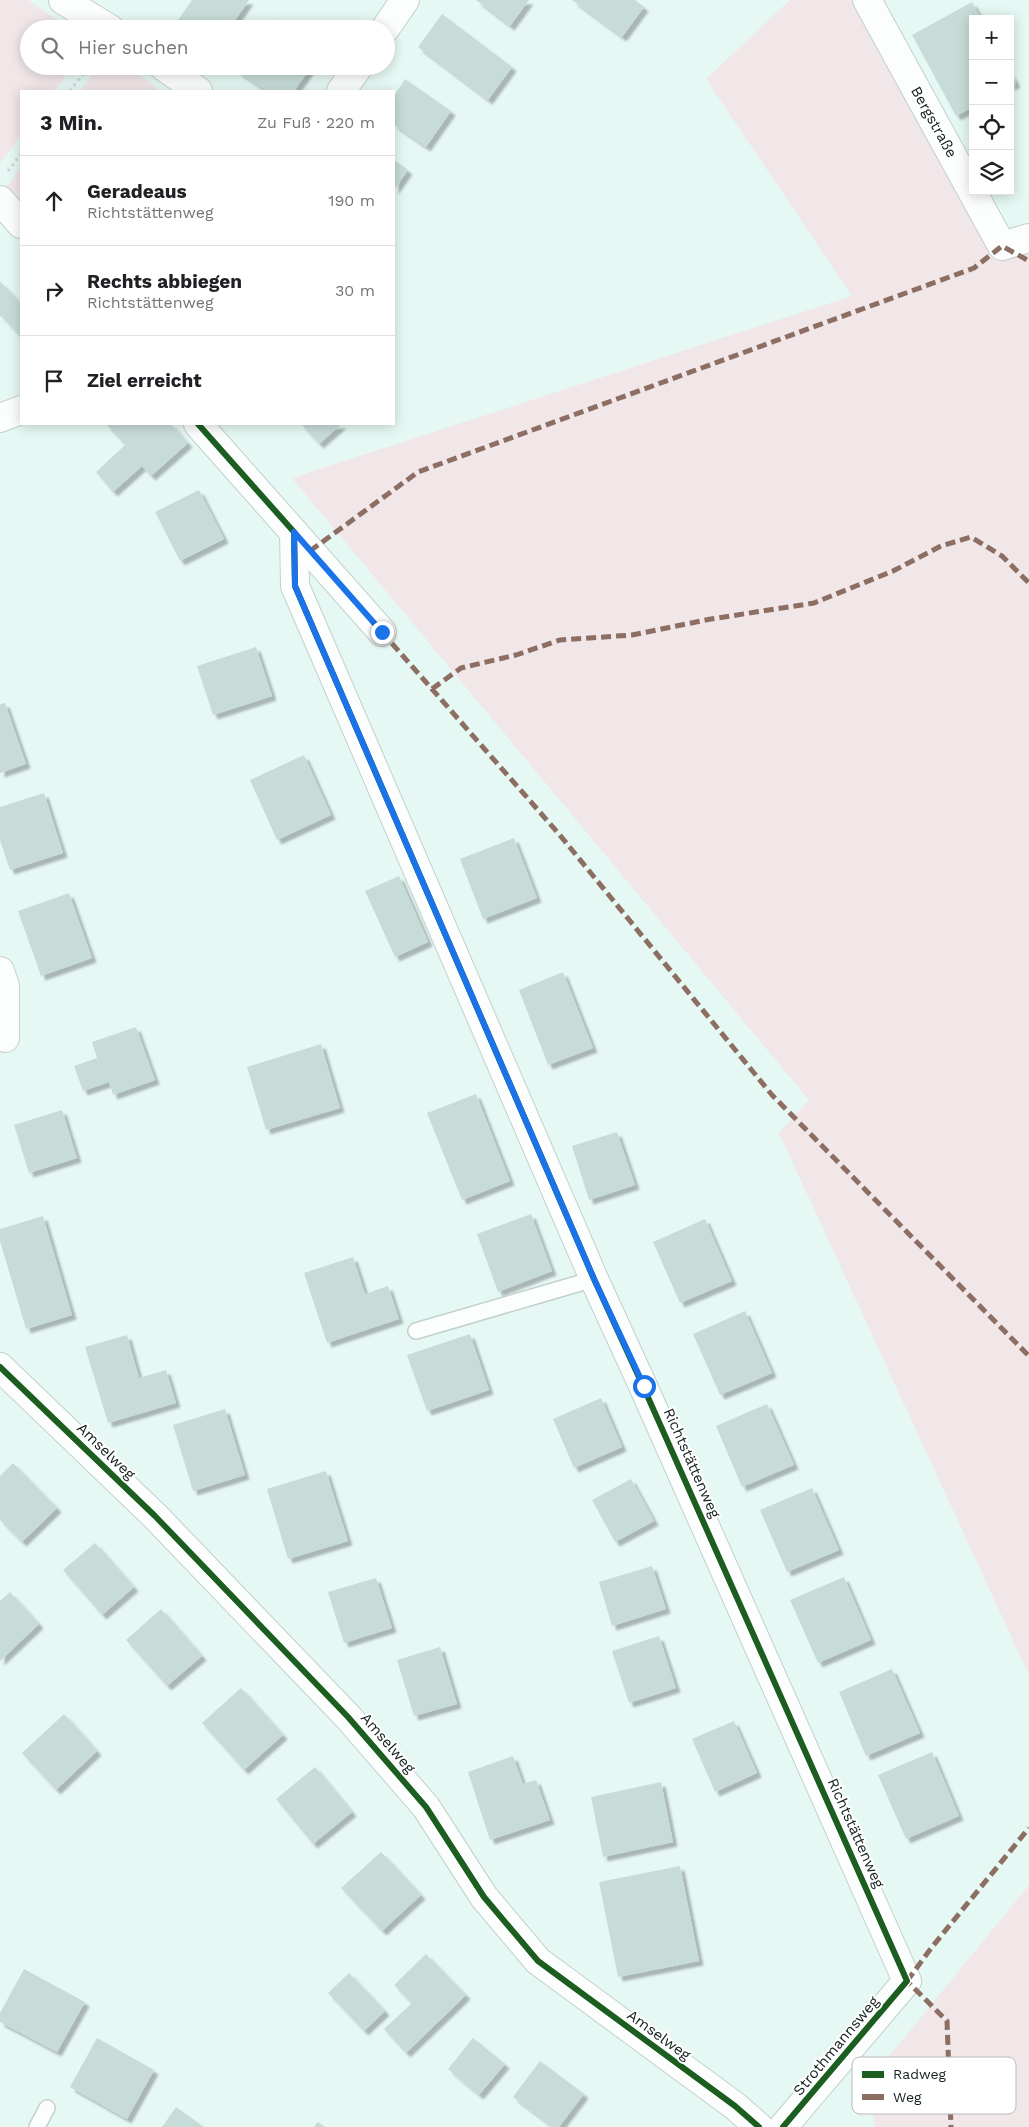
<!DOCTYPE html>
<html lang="de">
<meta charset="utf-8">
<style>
body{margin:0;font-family:"Work Sans",sans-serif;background:#f6f6f6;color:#202124}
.controls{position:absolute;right:15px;top:15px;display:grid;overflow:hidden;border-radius:0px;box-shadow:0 2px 12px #0003}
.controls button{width:45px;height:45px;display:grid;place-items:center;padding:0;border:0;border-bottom:1px solid #e0e0e0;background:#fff;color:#202124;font:25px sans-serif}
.stop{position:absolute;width:15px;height:15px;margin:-11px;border:4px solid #1a73e8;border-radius:50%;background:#fff}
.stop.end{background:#1a73e8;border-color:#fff;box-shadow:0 1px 5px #0008}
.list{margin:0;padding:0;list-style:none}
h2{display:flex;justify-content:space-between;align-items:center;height:65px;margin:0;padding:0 20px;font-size:21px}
h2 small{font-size:16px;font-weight:400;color:#757577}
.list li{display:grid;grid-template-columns:32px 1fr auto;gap:15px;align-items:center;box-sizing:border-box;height:90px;padding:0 20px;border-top:1px solid #e0e0e0}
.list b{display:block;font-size:19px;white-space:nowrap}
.list p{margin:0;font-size:16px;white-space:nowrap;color:#757577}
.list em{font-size:16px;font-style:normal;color:#757577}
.icon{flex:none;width:28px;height:28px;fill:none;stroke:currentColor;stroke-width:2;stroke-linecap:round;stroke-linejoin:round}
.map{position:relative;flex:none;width:1029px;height:2127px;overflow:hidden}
.search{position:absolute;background:#fff;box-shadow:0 2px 12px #0003;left:20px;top:20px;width:375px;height:55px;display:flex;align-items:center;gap:12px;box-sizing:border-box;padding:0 18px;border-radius:28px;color:#757577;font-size:19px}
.panel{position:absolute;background:#fff;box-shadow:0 2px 12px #0003;left:20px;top:90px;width:375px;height:335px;border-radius:0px}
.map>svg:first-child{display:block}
.green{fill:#f1e6e8}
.building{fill:#c7dcd8;filter:url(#shadow)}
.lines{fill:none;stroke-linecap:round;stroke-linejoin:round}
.lane-casing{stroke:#c2d0ce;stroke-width:18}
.street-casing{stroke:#c2d0ce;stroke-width:30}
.path{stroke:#d0d5d4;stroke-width:3;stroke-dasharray:2.5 4;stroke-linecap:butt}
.lane{stroke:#fbfefd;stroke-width:15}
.street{stroke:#fbfefd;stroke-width:28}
.quiet{stroke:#8d6e63;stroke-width:5;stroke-dasharray:10 5;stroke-linecap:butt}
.cycleway-casing{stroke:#fff;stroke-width:9}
.cycleway{stroke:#1b5e20;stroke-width:6}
.route{stroke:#1a73e8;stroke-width:6}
.labels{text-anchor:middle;stroke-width:4;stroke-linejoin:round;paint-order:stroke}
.street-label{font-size:15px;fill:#141f1d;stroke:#fff}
.key{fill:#fff;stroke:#b8bcbb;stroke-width:1}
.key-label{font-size:14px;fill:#141f1d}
</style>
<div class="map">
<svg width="1029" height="2127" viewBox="0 0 1029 2127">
<defs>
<filter id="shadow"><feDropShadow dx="4.5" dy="4.5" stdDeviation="1" flood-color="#0004"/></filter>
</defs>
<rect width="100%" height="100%" fill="#e6f8f4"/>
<!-- green -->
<path class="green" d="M 0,0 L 28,0 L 71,29 L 29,29 L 29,66 L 73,66 L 54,91 L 21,91 L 21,135 L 0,163 Z
M 790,0 L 852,0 L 1002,246 L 1029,238 L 1029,1675 L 779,1133 L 809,1100 L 292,478 L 852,296 L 706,79 Z
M 99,66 L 128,66 L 160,91 L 80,91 Z
M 21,167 L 21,207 L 5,189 Z
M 1029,1885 L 1029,2127 L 875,2127 L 869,2081 Z"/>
<!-- building -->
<path class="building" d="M 192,0 L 249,0 L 229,29 L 190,29 L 178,20 Z
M 476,0 L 529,0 L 510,26 Z
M 572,0 L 635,0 L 644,7 L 622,37 Z
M 972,2 L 981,19 L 973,19 L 973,107 L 956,116 L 912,35 Z
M 442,14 L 512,67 L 488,100 L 418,47 Z
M 274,19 L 288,29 L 267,29 Z
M 241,66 L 312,66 L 294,91 L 266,91 L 237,71 Z
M 1010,72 L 1016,83 L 1010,86 Z
M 405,79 L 451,111 L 426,147 L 394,125 L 394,96 Z
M 394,160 L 408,170 L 394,190 Z
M 0,281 L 21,304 L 21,337 L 1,316 L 0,317 Z
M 106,424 L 171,424 L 188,443 L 151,476 L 142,466 L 113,492 L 96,472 L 125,445 Z
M 301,424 L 342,424 L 319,444 Z
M 199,490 L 224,539 L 180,561 L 155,512 Z
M 256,647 L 272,696 L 213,715 L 197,666 Z
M 5,703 L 26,764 L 0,773 L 0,704 Z
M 304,755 L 331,815 L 277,840 L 250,780 Z
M 44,793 L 63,853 L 10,870 L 0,840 L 0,807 Z
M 514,838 L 537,898 L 483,919 L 460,859 Z
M 399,876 L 428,942 L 395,957 L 365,891 Z
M 69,893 L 92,958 L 41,976 L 18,911 Z
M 563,972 L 593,1048 L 548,1065 L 519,990 Z
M 136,1027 L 155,1080 L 113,1095 L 109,1082 L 83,1091 L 74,1066 L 97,1058 L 92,1042 Z
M 321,1044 L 340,1108 L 266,1130 L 247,1067 Z
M 476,1094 L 510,1181 L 462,1200 L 427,1113 Z
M 62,1110 L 77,1158 L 29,1173 L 14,1125 Z
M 617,1132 L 635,1185 L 589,1200 L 572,1146 Z
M 531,1214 L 552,1271 L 498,1292 L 477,1234 Z
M 43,1216 L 72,1315 L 26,1329 L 0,1241 L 0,1229 Z
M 705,1219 L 732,1281 L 680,1303 L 653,1242 Z
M 353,1257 L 365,1294 L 388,1286 L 399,1319 L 327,1343 L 304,1273 Z
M 745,1311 L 772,1373 L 720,1395 L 693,1334 Z
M 470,1334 L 489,1390 L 427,1411 L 407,1355 Z
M 127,1335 L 139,1378 L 166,1370 L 176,1403 L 108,1423 L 85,1347 Z
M 601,1398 L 622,1447 L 574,1468 L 553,1419 Z
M 767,1404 L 794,1465 L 742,1487 L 716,1426 Z
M 225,1409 L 245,1475 L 193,1491 L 173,1425 Z
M 13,1463 L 57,1508 L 22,1542 L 0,1520 L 0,1476 Z
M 326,1471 L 348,1541 L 288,1559 L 267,1489 Z
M 631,1479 L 654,1521 L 615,1542 L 592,1500 Z
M 812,1488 L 839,1550 L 787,1572 L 760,1510 Z
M 95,1543 L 134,1587 L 102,1615 L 63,1570 Z
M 652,1566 L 666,1609 L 612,1626 L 599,1582 Z
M 844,1577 L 871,1640 L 818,1663 L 790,1600 Z
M 376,1578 L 392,1628 L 344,1643 L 328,1592 Z
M 10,1592 L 39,1624 L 0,1661 L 0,1601 Z
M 161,1609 L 202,1656 L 167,1686 L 126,1640 Z
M 659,1636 L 676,1688 L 629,1703 L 612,1651 Z
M 440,1647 L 457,1704 L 414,1716 L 397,1660 Z
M 892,1669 L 920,1733 L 866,1756 L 839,1692 Z
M 241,1688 L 283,1735 L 244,1770 L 202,1723 Z
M 64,1714 L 97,1751 L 56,1790 L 22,1753 Z
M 734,1721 L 757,1773 L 715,1792 L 692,1739 Z
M 932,1752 L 959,1816 L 906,1839 L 878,1775 Z
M 513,1756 L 523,1784 L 536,1780 L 550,1820 L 490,1840 L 468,1772 Z
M 315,1767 L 352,1812 L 313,1844 L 276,1799 Z
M 661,1782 L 673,1842 L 603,1857 L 591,1797 Z
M 381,1852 L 421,1895 L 382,1931 L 341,1888 Z
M 680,1866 L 699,1961 L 618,1977 L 599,1882 Z
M 426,1954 L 466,1995 L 406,2053 L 384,2029 L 412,2003 L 394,1985 Z
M 24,1969 L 85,2002 L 57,2052 L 0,2022 L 0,2013 Z
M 349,1973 L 385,2011 L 364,2031 L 328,1993 Z
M 97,2038 L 154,2070 L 127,2119 L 70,2087 Z
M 473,2038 L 505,2064 L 479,2095 L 448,2069 Z
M 540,2061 L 584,2094 L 559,2127 L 553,2127 L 513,2097 Z
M 176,2107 L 204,2127 L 162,2127 Z
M 318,2122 L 325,2127 L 314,2127 Z"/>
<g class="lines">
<defs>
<path id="lane" d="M 416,1331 L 594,1279
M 37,2127 L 47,2108"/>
<path id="street" d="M 63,0 L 110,29
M 867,0 L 1002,246 L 1029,238
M 385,29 L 405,0
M 163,66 L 198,91
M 341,91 L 359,66
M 0,200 L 21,224
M 0,418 L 21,410
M 198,424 L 382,632
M 294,532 L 295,586 L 594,1279 L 643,1386 L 907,1981 L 783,2127
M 0,971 L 5,986 L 5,1038
M 0,1367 L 155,1516 L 348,1717 L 426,1807 L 484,1897 L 538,1961 L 735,2106 L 759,2127"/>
</defs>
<!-- lane casing -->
<use href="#lane" class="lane-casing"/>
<!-- street casing -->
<use href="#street" class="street-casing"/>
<!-- path -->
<path class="path" d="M 70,91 L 89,66
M 8,171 L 21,154"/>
<!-- lane -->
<use href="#lane" class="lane"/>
<!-- street -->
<use href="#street" class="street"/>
<!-- quiet -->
<path class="quiet" d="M 310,551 L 418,472 L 974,268 L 1002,246 L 1029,261
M 382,632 L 559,834 L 772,1095 L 1029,1356
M 432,689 L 461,668 L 516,655 L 560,640 L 632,635 L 711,619 L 814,603 L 893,571 L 941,546 L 971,537 L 1002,556 L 1029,583
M 905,1977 L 907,1981 L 947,2021 L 951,2127
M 907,1981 L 932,1947 L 1029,1828"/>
<defs>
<path id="cycleway" d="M 198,424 L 294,532 L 295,586 L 594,1279 L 643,1386 L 907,1981 L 783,2127
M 0,1367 L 155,1516 L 348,1717 L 426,1807 L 484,1897 L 538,1961 L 735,2106 L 759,2127"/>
</defs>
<!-- cycleway casing -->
<use href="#cycleway" class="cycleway-casing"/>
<!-- cycleway -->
<use href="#cycleway" class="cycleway"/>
</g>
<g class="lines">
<!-- route -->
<path class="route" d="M 382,632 L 294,532 L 295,586 L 594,1279 L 644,1386"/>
</g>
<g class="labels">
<!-- street labels -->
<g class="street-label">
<text transform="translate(934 122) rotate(61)" y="5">Bergstraße</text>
<text transform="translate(106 1451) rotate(44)" y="5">Amselweg</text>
<text transform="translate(692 1463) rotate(66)" y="5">Richtstättenweg</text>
<text transform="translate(388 1743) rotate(49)" y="5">Amselweg</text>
<text transform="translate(856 1833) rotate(66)" y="5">Richtstättenweg</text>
<text transform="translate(659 2035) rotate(36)" y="5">Amselweg</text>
<text transform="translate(836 2046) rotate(-50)" y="5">Strothmannsweg</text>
</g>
</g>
<!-- legend -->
<rect x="852" y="2057" width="164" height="57" rx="8" class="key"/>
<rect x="862" y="2071" width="22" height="7" fill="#1b5e20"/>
<rect x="862" y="2094" width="22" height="6" fill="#8d6e63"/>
<g class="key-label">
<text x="893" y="2079">Radweg</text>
<text x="893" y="2102">Weg</text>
</g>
</svg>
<div class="controls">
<button>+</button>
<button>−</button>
<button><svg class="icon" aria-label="locate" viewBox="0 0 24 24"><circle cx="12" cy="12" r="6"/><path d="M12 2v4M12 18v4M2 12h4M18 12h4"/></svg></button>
<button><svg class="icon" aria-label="layers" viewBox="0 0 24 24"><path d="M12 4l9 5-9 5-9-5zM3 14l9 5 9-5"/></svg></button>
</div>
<div class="stop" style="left:644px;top:1386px"></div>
<div class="stop end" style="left:382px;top:632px"></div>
<div class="search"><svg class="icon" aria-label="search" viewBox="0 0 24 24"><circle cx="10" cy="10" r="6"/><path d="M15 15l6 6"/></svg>Hier suchen</div>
<section class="panel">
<h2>3 Min.<small>Zu Fuß · 220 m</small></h2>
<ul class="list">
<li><svg class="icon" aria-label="ahead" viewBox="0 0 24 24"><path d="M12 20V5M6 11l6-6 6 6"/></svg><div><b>Geradeaus</b><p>Richtstättenweg</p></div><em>190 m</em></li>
<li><svg class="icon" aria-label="right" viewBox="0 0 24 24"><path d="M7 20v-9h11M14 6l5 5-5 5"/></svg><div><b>Rechts abbiegen</b><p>Richtstättenweg</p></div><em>30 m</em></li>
<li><svg class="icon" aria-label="arrive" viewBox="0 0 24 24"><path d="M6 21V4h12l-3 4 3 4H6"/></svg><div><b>Ziel erreicht</b></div></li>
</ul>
</section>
</div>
